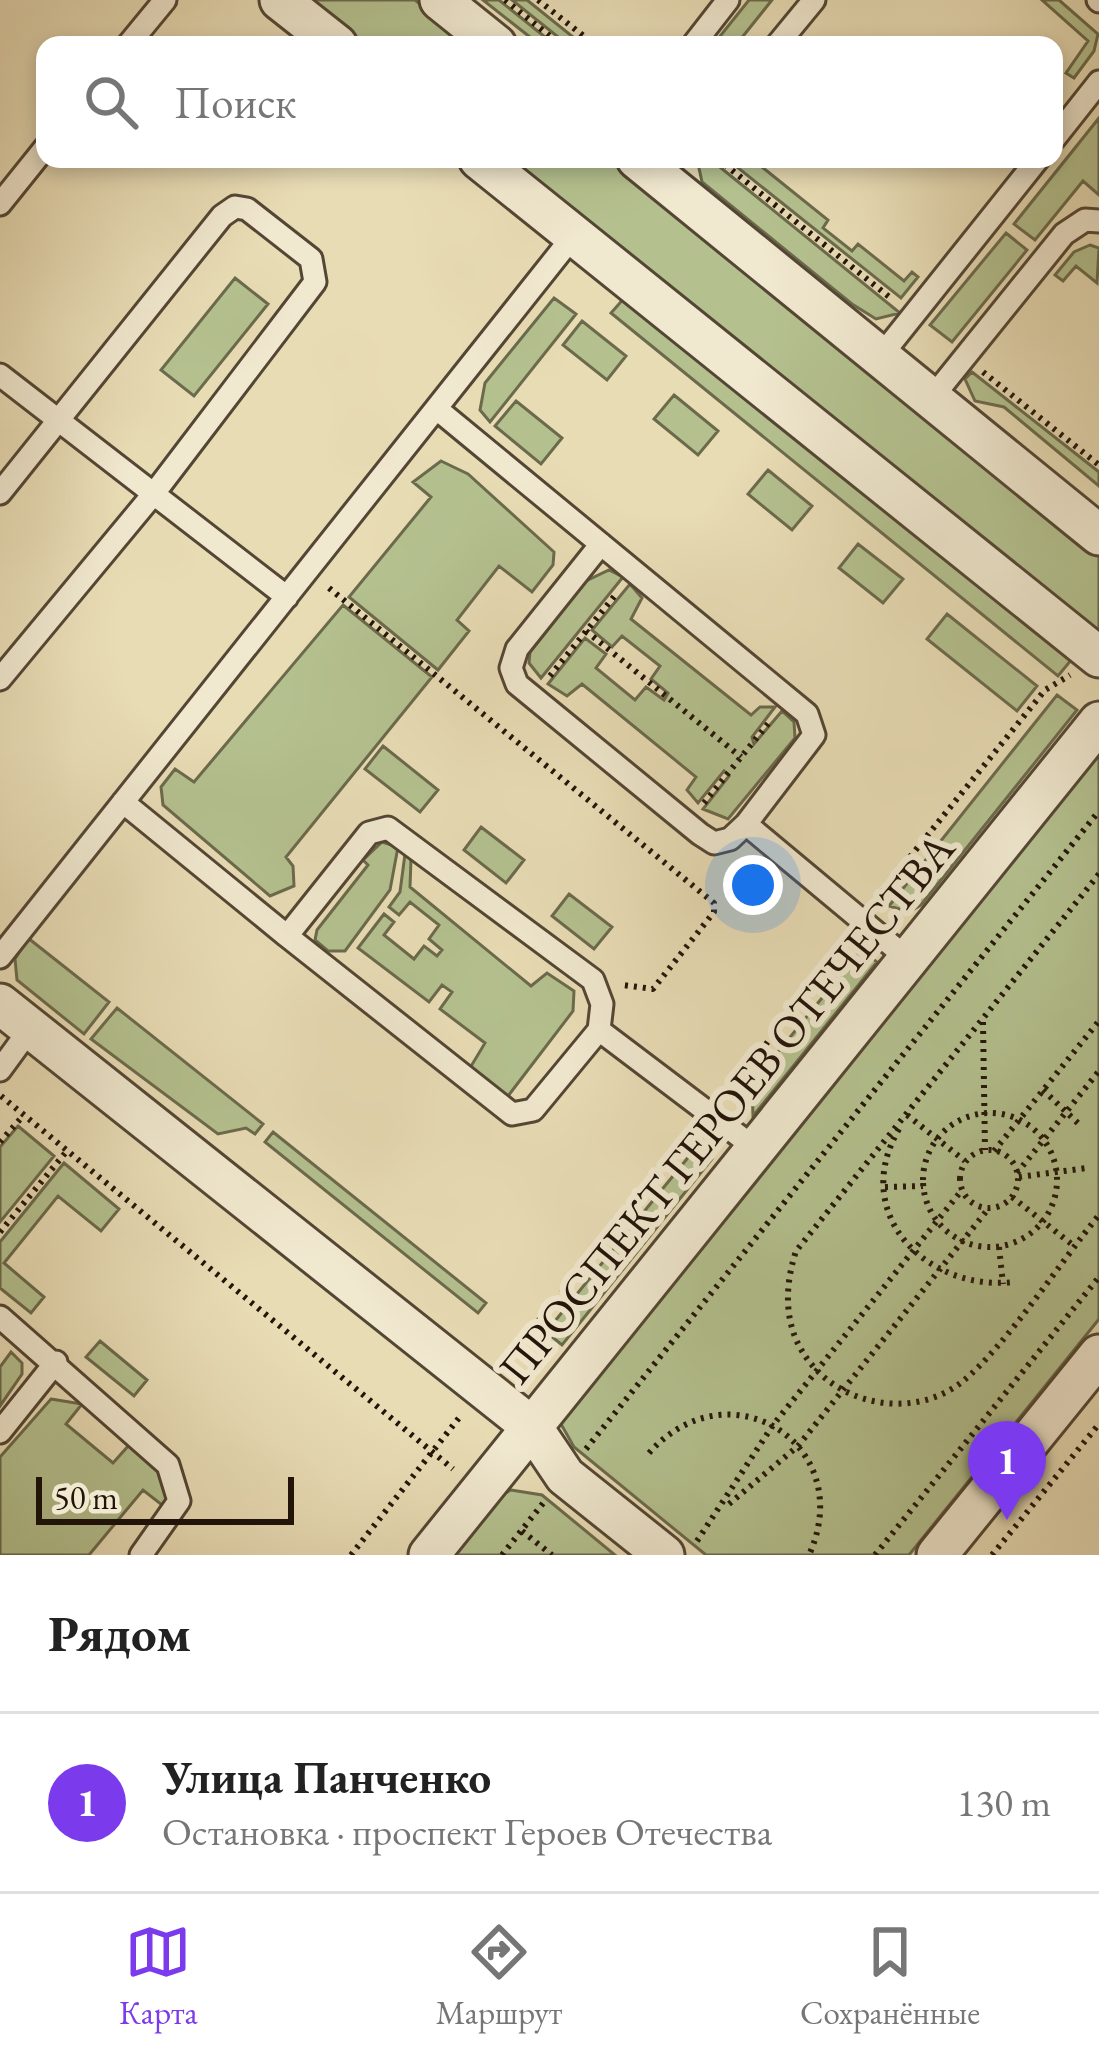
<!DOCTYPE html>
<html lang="ru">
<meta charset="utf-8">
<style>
body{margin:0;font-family:"EB Garamond",serif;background:#f2f2f2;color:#222}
.scale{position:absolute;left:36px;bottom:30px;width:258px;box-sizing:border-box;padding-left:12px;border:6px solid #221409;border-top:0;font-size:33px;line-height:42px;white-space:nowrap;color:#221409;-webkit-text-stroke:9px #f0e8cf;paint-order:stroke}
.you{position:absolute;left:753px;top:885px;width:42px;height:42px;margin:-30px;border:9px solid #fff;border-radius:50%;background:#1a73e8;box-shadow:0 0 0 18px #1a73e833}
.badge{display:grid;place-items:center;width:78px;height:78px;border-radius:50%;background:#7c3aed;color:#fff;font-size:39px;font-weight:700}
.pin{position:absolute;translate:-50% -99px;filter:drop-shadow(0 3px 6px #0008)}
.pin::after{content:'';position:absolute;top:63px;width:42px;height:36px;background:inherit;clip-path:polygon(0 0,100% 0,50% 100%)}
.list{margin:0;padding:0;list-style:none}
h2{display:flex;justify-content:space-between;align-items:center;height:156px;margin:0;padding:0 48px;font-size:51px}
h2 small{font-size:39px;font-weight:400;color:#767676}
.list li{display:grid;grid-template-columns:78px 1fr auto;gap:36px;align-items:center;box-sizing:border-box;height:180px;padding:0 48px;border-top:3px solid #e0e0e0}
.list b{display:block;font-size:45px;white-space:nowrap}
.list p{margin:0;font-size:39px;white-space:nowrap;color:#767676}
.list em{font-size:39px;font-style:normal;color:#767676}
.icon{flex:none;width:66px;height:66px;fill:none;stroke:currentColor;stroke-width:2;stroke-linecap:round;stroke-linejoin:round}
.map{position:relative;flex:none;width:1099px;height:1555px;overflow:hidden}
.search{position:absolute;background:#fff;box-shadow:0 6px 18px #0003;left:36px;right:36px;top:36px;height:132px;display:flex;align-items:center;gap:30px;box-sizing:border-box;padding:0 42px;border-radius:24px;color:#767676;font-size:45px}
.sheet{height:336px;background:#fff}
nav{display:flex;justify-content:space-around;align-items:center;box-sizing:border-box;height:168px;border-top:3px solid #e0e0e0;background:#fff;font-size:33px;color:#767676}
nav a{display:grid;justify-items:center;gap:6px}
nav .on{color:#7c3aed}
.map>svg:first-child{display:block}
.green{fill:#b4c18f;stroke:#6b6a4c;stroke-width:3}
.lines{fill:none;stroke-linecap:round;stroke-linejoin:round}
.service-casing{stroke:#544634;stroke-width:27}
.minor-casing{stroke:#544634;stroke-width:45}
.path{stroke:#221409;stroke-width:6;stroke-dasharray:3 6;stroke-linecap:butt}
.service{stroke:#f0e8cf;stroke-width:21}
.minor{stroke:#f0e8cf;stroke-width:39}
.labels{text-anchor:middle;stroke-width:12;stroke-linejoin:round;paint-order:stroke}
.street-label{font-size:45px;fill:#221409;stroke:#f0e8cf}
</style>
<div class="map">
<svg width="1099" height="1555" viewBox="0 0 1099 1555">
<rect width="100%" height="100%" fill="#e8dcb5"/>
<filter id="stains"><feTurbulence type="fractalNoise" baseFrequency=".00167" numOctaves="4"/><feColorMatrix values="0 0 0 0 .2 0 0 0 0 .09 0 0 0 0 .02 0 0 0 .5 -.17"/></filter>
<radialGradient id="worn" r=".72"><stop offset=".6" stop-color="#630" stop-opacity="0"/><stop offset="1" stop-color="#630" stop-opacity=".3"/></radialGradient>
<!-- green -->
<path class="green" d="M 305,0 L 415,0 L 471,45 L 361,45 Z
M 483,0 L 499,0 L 555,45 L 540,45 Z
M 512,0 L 527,0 L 583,45 L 568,45 Z
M 749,0 L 772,0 L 736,45 L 713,45 Z
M 1042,0 L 1059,0 L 1098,34 L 1094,51 L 1074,78 L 1066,73 L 1088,41 Z
M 1099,118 L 1099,195 L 1083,181 L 1035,240 L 1014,224 Z
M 501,159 L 611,159 L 1099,554 L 1099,641 Z
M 706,159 L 710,159 L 900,313 L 876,319 L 852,304 L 702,182 L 699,168 Z
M 727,159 L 752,159 L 828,220 L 823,228 L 852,251 L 858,244 L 904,281 L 912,272 L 918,277 L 901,298 Z
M 1006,233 L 1027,250 L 952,342 L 930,325 Z
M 1090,245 L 1099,248 L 1097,283 L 1076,266 L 1063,281 L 1055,275 L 1074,252 Z
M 235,278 L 268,304 L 194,396 L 161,370 Z
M 626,296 L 1072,659 L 1058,676 L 611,313 Z
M 554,298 L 576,314 L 490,422 L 480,410 L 485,383 Z
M 582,321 L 626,356 L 607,380 L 563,345 Z
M 972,372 L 1099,472 L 1099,486 L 1004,407 L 975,401 L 965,379 Z
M 674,395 L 718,431 L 698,455 L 654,419 Z
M 516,401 L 562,438 L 541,464 L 495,426 Z
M 441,461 L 468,474 L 554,552 L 553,565 L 532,592 L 499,566 L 457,620 L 469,631 L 438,670 L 349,597 L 431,497 L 413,482 Z
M 768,470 L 812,506 L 792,530 L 748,494 Z
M 858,544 L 903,579 L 883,603 L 839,568 Z
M 609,570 L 623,577 L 541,678 L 529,663 L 530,652 L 586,581 Z
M 630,584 L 642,598 L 631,619 L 751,715 L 760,707 L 775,707 L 752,737 L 754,744 L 782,711 L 794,722 L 795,738 L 728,819 L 703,809 L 729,776 L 724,771 L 698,803 L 687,790 L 696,777 L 582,684 L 567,696 L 548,684 L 585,638 L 606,654 L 596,668 L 635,700 L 646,687 L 664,700 L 668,693 L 651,679 L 660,666 L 622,636 L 612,647 L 592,630 Z
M 343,605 L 432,677 L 286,857 L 293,866 L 294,886 L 270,896 L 163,805 L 161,787 L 175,769 L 194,782 Z
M 947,614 L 1037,686 L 1017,711 L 927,639 Z
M 1057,695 L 1077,710 L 921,905 L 909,912 L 889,906 Z
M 1099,742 L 1099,1319 L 909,1555 L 706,1555 L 574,1447 L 561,1424 L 566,1401 Z
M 383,746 L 438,790 L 420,812 L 365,769 Z
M 481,827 L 524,860 L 506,883 L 464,850 Z
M 382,842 L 398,847 L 390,890 L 345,951 L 328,951 L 315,940 L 317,930 L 368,865 L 363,860 Z
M 405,854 L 411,859 L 410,887 L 531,986 L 547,973 L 574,991 L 573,1011 L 508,1096 L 496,1094 L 470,1068 L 485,1043 L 440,1009 L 452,992 L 442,985 L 429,1002 L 358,948 L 384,914 L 394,922 L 384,935 L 414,959 L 424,946 L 437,956 L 442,950 L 429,939 L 439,925 L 410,902 L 399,915 L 389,907 L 400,892 Z
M 569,894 L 612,927 L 594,949 L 552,916 Z
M 28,938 L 109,1002 L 84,1034 L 17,980 L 15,959 Z
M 861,950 L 877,962 L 753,1116 L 752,1084 Z
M 117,1008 L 263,1124 L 255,1134 L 246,1128 L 218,1134 L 91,1039 Z
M 18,1126 L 54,1156 L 0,1222 L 0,1147 Z
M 273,1132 L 486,1303 L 478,1313 L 265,1142 Z
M 708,1133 L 715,1139 L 712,1159 L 562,1345 L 546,1332 Z
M 64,1163 L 119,1209 L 101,1231 L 58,1196 L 4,1263 L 44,1297 L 31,1313 L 0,1288 L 0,1242 Z
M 100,1341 L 147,1380 L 134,1396 L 86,1357 Z
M 11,1352 L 22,1363 L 22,1374 L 0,1406 L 0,1367 Z
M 51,1399 L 82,1404 L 66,1424 L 113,1463 L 130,1444 L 165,1479 L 167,1499 L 162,1505 L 143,1490 L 89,1555 L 0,1555 L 0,1457 Z
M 511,1490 L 542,1495 L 615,1555 L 447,1555 L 489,1502 Z"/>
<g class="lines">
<defs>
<path id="service" d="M 1098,0 L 1099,1
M 128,45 L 165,0
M 693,45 L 728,0
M 777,45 L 814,0
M 1054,139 L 1099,82
M 0,204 L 45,148
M 880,357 L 1038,159
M 0,375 L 287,597
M 931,399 L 1064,234 L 1085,220 L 1099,221
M 437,409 L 807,714 L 814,735 L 746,824
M 0,493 L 222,216 L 235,207 L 247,209 L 311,259 L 315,282 L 155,492 L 0,679
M 601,544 L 517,649 L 511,668 L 517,684 L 700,834 L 714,843 L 730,839 L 746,824 L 908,959
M 123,802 L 287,936
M 0,957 L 574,235
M 599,1030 L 533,1110 L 512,1114 L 287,936 L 369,833 L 388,828 L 593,980 L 602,1004 L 599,1030 L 755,1148
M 0,1070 L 30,1029
M 0,1317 L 168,1465 L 179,1501 L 141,1555
M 0,1432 L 56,1362"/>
<path id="minor" d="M 280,0 L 337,45
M 440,0 L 496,45
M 479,159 L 1099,657
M 637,159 L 1099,535
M 0,1004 L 532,1427 L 565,1476 L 664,1555
M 429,1555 L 1099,722
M 937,1555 L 1099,1355"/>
</defs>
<!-- service casing -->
<use href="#service" class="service-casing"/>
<!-- minor casing -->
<use href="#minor" class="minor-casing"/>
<!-- path -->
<path class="path" d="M 505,0 L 561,45
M 538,0 L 595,45
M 718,159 L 893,300
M 983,372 L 1099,465
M 329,588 L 714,903 L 714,912 L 653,989 L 623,985
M 586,631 L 741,757
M 550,676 L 617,593
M 704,803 L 771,720
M 1099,874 L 796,1251 C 783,1291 784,1332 812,1365 C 849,1409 919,1417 963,1381 C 1005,1347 1062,1260 1099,1215
M 876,899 L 1045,690 L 1070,675
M 983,1022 L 985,1150
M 1043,1090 L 1081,1126
M 727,1094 L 848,939
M 1,1096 L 453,1469
M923 1180a67 67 0 1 1 134 0a67 67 0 1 1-134 0Z
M 907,1115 L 965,1161
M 899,1129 C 849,1214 927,1292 1014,1282
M 0,1142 L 22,1117
M960 1179a29 29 0 1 1 58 0a29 29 0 1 1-58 0Z
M 994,1151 L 1099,1021
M 1017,1173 L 1099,1071
M 1019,1177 L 1087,1168
M 885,1187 L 923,1186
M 1012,1197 L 1074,1246
M 0,1232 L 66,1152
M 999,1247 L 1003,1284
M 504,1362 L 696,1133
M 586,1449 L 1099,811
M 649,1453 C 729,1363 859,1445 809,1555
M 729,1504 L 798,1446 L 989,1208
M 522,1531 L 552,1555
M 697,1541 L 773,1425 L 962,1190
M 351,1555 L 462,1414
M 502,1555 L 544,1502
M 875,1555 L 1099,1277
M 992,1555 L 1099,1424"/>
<!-- service -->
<use href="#service" class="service"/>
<!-- minor -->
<use href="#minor" class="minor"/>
</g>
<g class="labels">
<!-- street labels -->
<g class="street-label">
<text transform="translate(726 1108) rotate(-51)" y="16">ПРОСПЕКТ ГЕРОЕВ ОТЕЧЕСТВА</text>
</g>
</g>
<rect width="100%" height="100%" filter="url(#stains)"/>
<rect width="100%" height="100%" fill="url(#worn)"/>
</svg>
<div class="scale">50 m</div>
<div class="you"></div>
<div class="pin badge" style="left:1007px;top:1520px">1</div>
<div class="search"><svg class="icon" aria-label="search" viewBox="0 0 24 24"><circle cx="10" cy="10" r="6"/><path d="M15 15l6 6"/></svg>Поиск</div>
</div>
<section class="sheet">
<h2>Рядом<small></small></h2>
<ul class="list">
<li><span class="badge">1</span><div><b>Улица Панченко</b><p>Остановка · проспект Героев Отечества</p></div><em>130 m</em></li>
</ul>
</section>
<nav>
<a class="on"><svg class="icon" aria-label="map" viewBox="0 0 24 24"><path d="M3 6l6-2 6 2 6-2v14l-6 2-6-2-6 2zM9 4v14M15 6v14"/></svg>Карта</a>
<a><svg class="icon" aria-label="directions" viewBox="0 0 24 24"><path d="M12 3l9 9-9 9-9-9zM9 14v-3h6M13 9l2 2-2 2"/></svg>Маршрут</a>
<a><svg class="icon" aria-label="saved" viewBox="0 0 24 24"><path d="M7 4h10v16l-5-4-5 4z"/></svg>Сохранённые</a>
</nav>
